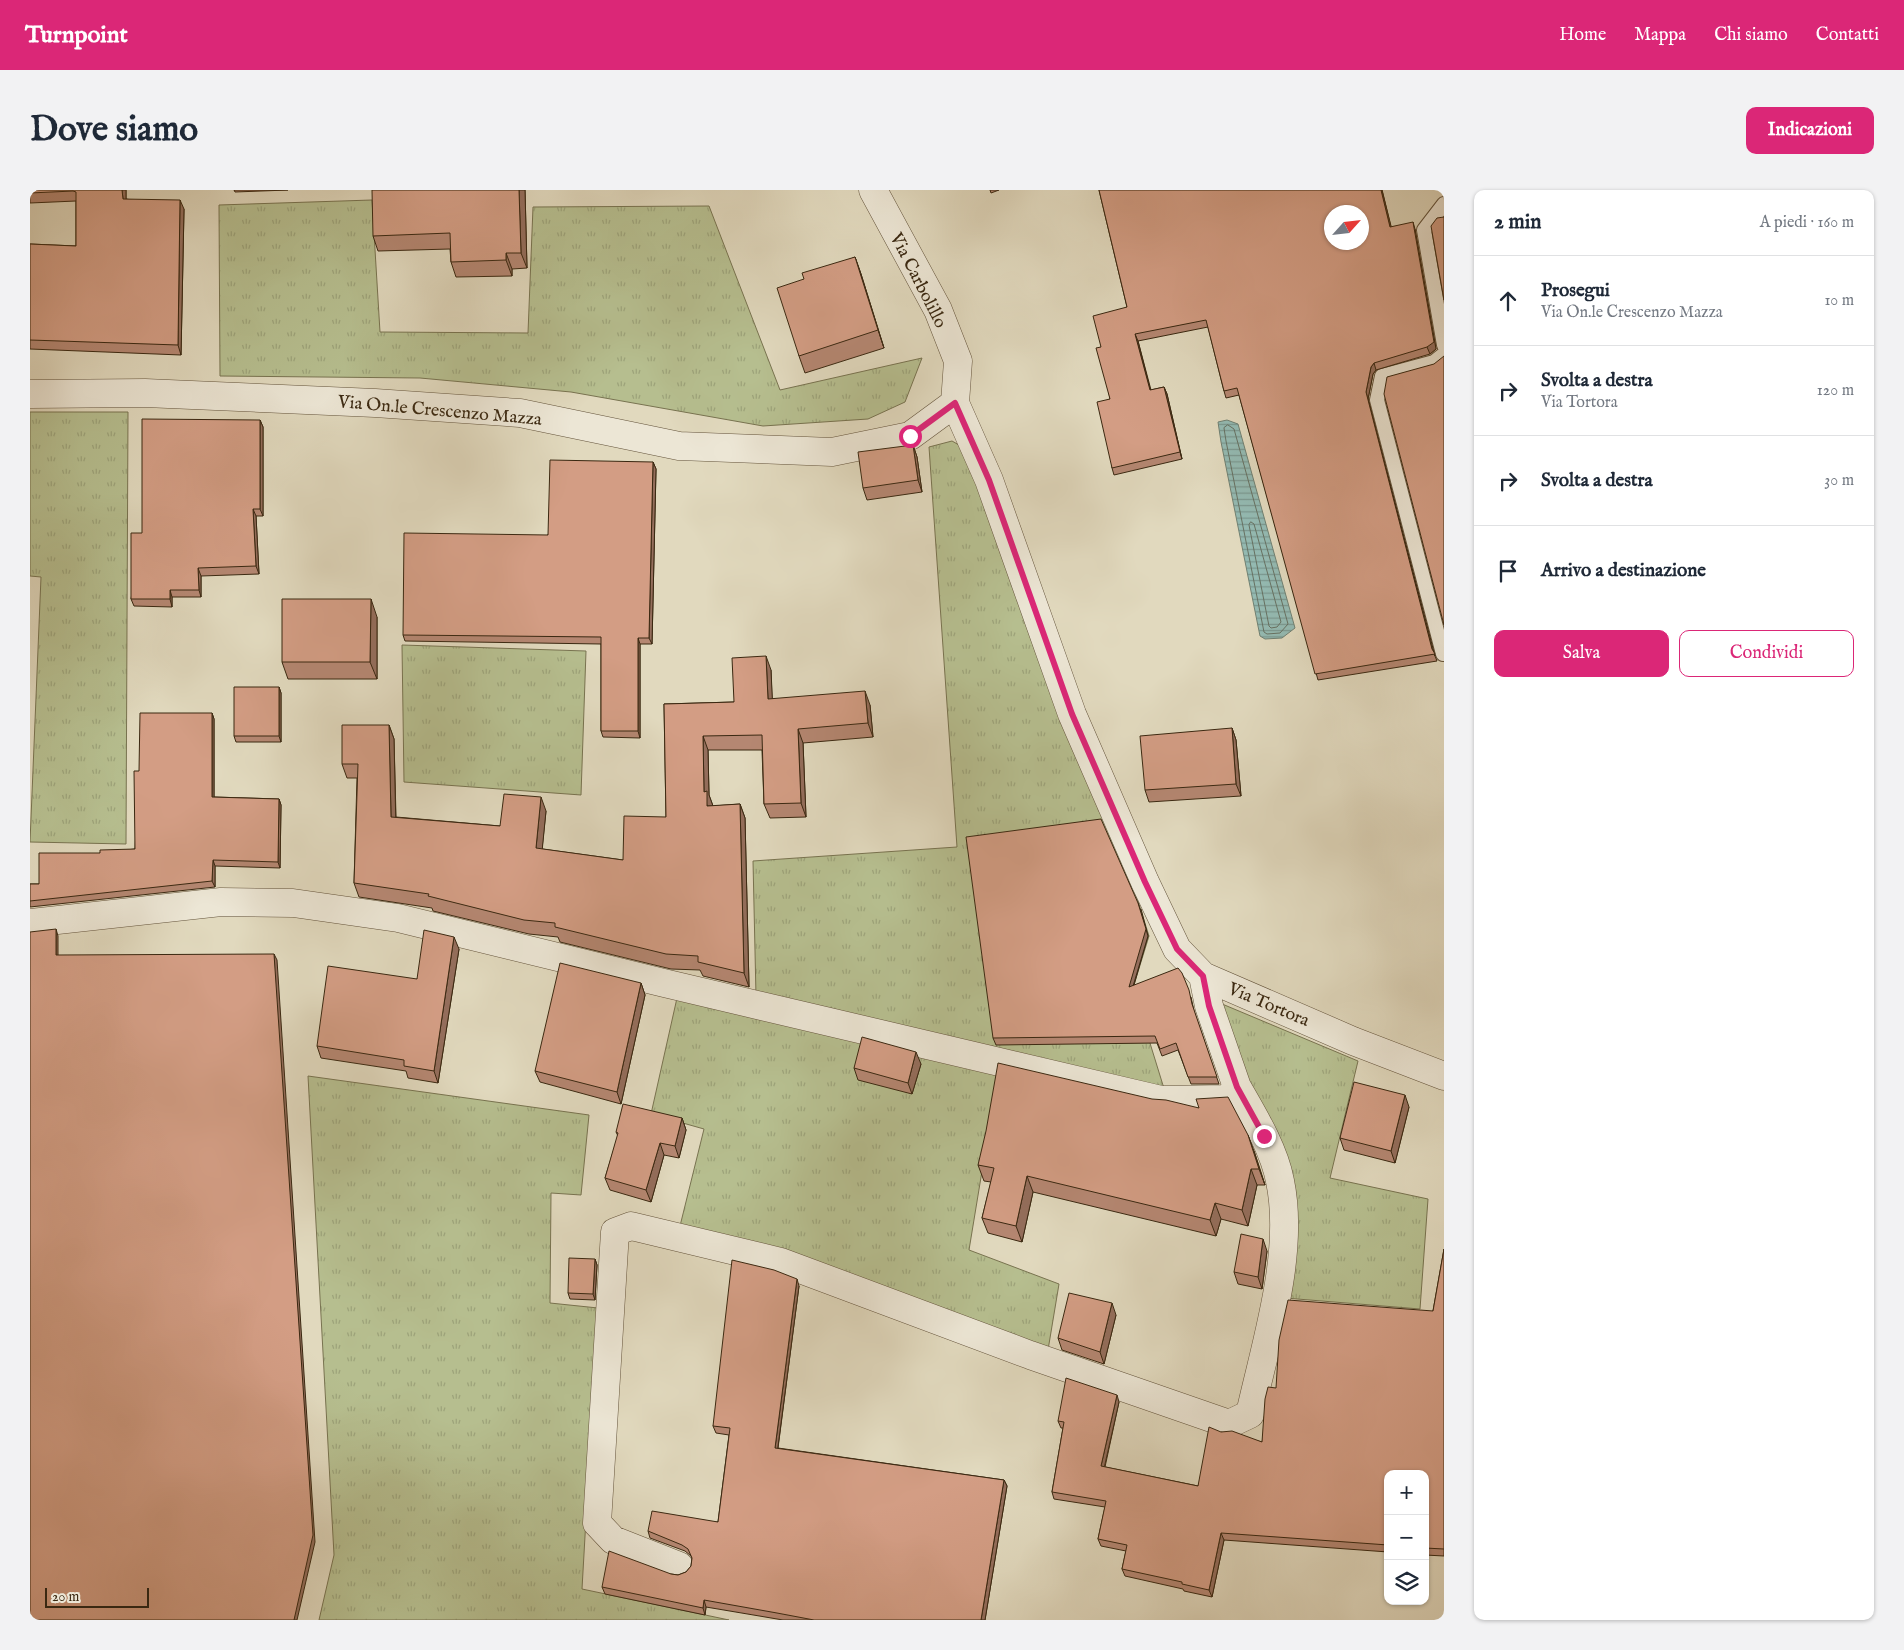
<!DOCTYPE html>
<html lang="it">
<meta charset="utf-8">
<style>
body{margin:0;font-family:"IM FELL English",serif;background:#f2f2f3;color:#1f2937}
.controls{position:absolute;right:15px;bottom:15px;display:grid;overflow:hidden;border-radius:10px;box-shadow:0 1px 4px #0004}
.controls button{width:45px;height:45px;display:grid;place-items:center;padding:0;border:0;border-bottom:1px solid #e0e1e3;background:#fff;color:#1f2937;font:25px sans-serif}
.compass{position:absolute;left:1294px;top:15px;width:45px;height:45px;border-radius:50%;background:#fff;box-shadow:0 1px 4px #0004;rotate:63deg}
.scale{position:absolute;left:15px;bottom:12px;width:104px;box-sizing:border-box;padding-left:5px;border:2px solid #3a2811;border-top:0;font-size:14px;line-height:18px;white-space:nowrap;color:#3a2811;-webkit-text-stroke:4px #ece6d5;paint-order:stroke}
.stop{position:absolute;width:15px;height:15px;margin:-11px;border:4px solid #db2777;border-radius:50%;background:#fff}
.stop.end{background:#db2777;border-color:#fff;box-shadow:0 1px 5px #0008}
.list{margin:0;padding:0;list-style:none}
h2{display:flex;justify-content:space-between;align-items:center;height:65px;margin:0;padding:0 20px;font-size:21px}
h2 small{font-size:16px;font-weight:400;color:#747a83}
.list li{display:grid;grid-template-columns:32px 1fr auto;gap:15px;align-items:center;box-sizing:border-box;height:90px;padding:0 20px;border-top:1px solid #e0e1e3}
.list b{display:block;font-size:19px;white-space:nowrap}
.list p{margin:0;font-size:16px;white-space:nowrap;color:#747a83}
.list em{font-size:16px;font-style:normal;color:#747a83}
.actions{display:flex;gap:10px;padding:15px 20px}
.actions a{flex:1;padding:11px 0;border:1px solid #db2777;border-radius:10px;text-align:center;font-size:18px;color:#db2777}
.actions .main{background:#db2777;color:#fff}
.icon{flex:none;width:28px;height:28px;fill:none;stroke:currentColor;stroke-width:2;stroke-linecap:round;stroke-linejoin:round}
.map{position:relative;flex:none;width:1414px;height:1430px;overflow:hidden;border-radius:10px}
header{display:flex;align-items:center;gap:30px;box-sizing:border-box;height:70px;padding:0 25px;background:#db2777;color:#fff}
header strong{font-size:24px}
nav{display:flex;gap:28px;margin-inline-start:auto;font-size:18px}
.intro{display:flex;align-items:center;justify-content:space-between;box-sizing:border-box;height:120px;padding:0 30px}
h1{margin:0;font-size:35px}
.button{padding:12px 22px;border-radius:10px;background:#db2777;color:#fff;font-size:18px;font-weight:700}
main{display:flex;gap:30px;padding:0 30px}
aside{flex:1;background:#fff;border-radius:10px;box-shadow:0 1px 4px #0004}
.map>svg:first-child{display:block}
.grass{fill:url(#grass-tufts);stroke:#787350}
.water{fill:url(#water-rules);stroke:#708072}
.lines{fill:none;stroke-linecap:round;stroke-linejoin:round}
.shore{stroke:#677162;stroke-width:1}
.service-casing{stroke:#64543c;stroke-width:16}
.minor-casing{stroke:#64543c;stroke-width:29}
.service{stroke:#ece6d5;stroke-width:14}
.minor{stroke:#ece6d5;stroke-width:28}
.wall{fill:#b58772;stroke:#3a2811}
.shaded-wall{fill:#946e5c;stroke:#3a2811}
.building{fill:#d39d84;stroke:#3a2811;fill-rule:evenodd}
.route{stroke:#db2777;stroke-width:6}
.labels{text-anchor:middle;stroke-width:4;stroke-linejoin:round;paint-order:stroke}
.street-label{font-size:18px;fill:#3a2811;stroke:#ece6d5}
</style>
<header>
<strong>Turnpoint</strong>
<nav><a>Home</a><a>Mappa</a><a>Chi siamo</a><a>Contatti</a></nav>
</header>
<div class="intro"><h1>Dove siamo</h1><a class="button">Indicazioni</a></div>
<main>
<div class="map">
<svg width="1414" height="1430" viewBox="0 0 1414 1430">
<defs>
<pattern id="grass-tufts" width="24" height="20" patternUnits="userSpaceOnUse" patternTransform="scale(1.25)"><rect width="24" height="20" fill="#b6be8f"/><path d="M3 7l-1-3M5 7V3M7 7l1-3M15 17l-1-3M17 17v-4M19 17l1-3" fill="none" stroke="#9da37a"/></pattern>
<pattern id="water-rules" width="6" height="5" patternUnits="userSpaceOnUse" patternTransform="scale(1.25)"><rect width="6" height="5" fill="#94bab2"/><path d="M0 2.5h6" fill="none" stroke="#7a978f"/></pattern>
</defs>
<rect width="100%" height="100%" fill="#e1d9be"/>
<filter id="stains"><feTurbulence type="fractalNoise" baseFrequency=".004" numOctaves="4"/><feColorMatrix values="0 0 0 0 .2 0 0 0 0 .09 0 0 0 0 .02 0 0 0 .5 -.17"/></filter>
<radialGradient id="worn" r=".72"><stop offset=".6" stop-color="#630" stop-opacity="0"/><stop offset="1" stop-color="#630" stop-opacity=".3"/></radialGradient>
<!-- grass -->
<path class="grass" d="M 342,10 L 350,142 L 498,143 L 503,17 L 679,16 L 750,200 L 892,168 L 875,212 L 838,229 L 733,236 L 541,202 L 390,188 L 190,186 L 189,15 Z
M 0,222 L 98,222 L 96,654 L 0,652 L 11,387 L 0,386 Z
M 922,251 L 936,259 L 1109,714 L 1119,746 L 1103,798 L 1136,905 L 726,806 L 723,671 L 927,657 L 899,257 Z
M 372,455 L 556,461 L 551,605 L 374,592 Z
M 647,808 L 968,884 L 939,1060 L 1029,1094 L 1017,1166 L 650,1036 L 674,939 L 621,924 Z
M 1185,811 L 1328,871 L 1300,988 L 1398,1009 L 1390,1119 L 1255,1108 L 1261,1036 Z
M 278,886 L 559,925 L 551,1005 L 521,1003 L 520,1113 L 568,1118 L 552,1399 L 699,1430 L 289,1430 L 304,1365 Z"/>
<!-- water -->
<path class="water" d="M 1197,230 L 1208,234 L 1265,438 L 1252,448 L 1235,449 L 1230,446 L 1191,252 L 1188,232 Z"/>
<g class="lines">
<!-- shore -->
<path class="shore" d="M 1198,235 L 1204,239 L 1258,434 L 1250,443 L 1237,444 L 1234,442 L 1196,251 L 1194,238 Z
M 1221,332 L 1224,334 L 1251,432 L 1247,437 L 1241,438 L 1239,436 L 1219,335 Z"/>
<defs>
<path id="service" d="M 1414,14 L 1394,40 L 1414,155
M 1413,464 L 1347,210 L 1352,186 L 1404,172 L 1414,164"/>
<path id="minor" d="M 843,0 L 908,120 L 928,171 L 925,213 L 959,290 L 1042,524 L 1115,692 L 1147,759 L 1173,786 L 1323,851 L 1414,886
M 0,204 L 115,203 L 345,213 L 490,223 L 649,256 L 802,262 L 880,246 L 925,213
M 0,733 L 191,712 L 263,713 L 368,728 L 634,793 L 1131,910 L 1198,909 L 1207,897 L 1179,816 L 1173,786
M 649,1376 L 583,1350 L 567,1333 L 585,1042 L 601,1036 L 751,1072 L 1000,1165 L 1199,1234 L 1220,1224 C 1236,1152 1265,1063 1250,991 C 1244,959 1223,925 1207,897"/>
</defs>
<!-- service casing -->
<use href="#service" class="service-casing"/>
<!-- minor casing -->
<use href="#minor" class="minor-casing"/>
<!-- service -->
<use href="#service" class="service"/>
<!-- minor -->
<use href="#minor" class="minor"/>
</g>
<!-- wall -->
<path class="wall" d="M 0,0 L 96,0 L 96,9 L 154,19 L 151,165 L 0,159 L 0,54 L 46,56 L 46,11 L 0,13 Z
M 204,0 L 258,0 L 205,2 Z
M 495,0 L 497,78 L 482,79 L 482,86 L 426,87 L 421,72 L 420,59 L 348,61 L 343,46 Z
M 960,0 L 969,0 L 961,3 Z
M 1069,0 L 1352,0 L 1361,37 L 1385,39 L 1406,159 L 1400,164 L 1346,180 L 1343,184 L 1338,209 L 1403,461 L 1407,471 L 1288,490 L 1209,205 L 1196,208 L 1194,201 L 1178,137 L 1108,151 L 1121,200 L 1134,197 L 1137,204 L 1152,269 L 1084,285 L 1082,278 L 1080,209 L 1071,157 L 1097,117 Z
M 825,67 L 831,84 L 854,158 L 775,183 L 769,166 L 774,89 Z
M 230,230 L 233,237 L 233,326 L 226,326 L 229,384 L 171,386 L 171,407 L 142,407 L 142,417 L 104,416 L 101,409 L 112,343 Z
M 883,255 L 887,267 L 892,302 L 837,310 L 833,298 Z
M 623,272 L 626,279 L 622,454 L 610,454 L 610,548 L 573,547 L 571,541 L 571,454 L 375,451 L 373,445 Z
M 347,427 L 347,489 L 258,489 L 252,472 Z
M 741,480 L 742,509 L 840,515 L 843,547 L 773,553 L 776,627 L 740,628 L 734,614 L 732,560 L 678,560 L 679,605 L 683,616 L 710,614 L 715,628 L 719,797 L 673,786 L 670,780 L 641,779 L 530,752 L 528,747 L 499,744 L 403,721 L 402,718 L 329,707 L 324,693 L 327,588 L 317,588 L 312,574 L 359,535 L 364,549 L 366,627 L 470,636 L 516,621 L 512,659 L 593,670 L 636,627 L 634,514 L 704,512 Z
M 249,497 L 251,503 L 251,552 L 206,552 L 204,546 Z
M 182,523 L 184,529 L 184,607 L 249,609 L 251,615 L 250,678 L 185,676 L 185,697 L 0,717 L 0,694 L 9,694 L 70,663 L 105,659 L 109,581 Z
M 1202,538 L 1206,550 L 1211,606 L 1119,612 L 1115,600 Z
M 1111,719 L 1118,746 L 1104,795 L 1161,807 L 1164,821 L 1189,894 L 1161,894 L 1148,860 L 1132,866 L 1127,853 L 966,855 L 963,848 Z
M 429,759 L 408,893 L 378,888 L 376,881 L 291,868 L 287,856 L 387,789 Z
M 611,793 L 615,805 L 591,914 L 510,892 L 505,881 Z
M 891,874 L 882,904 L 828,890 L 824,878 Z
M 1379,917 L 1365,973 L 1314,960 L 1310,948 Z
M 652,928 L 656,940 L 649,968 L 634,965 L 621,1012 L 580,1000 L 575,988 L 588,946 L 586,942 Z
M 1224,961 L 1235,995 L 1227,995 L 1218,1036 L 1191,1029 L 1186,1046 L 1003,1002 L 992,1052 L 958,1043 L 952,1028 L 961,992 L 954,991 L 948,975 Z
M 1414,1059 L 1414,1366 L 1395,1365 L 1395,1284 L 1358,1284 L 1358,1362 L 1194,1350 L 1182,1407 L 1154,1401 L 1153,1399 L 1095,1386 L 1092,1379 L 1096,1361 L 1071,1356 L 1068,1349 L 1075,1317 L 1024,1309 L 1022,1302 L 1033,1238 L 1031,1238 L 1028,1231 L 1089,1212 L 1075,1277 L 1168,1296 L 1191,1242 L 1232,1252 L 1246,1198 L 1403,1121 Z
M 1237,1061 L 1232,1099 L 1208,1094 L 1204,1082 Z
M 565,1069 L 567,1075 L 565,1110 L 540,1109 L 538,1103 Z
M 769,1096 L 748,1258 L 974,1290 L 977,1296 L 955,1430 L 753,1430 L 676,1417 L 675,1425 L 575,1404 L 572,1397 L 641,1384 L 648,1385 L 656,1382 L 661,1376 L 662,1368 L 661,1366 L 655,1361 L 620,1348 L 618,1341 L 688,1332 L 699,1245 L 686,1243 L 683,1236 Z
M 1086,1125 L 1074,1174 L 1032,1160 L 1028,1148 Z"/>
<!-- shaded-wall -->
<path class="shaded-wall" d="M 92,0 L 96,0 L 96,19 L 93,9 Z
M 489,0 L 495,0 L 497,78 L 491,63 Z
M 1351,0 L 1352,0 L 1363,44 L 1360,37 Z
M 150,10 L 154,19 L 151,165 L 148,155 Z
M 1383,32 L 1385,39 L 1406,159 L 1400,164 L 1397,157 Z
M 476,63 L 482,79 L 482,86 L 476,70 Z
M 825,67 L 831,84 L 854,158 L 848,140 Z
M 1105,144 L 1108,151 L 1122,207 L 1120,200 Z
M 1344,173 L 1346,180 L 1343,184 L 1338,209 L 1405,466 L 1402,459 L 1336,202 L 1341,177 Z
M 1134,197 L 1137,204 L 1152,269 L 1150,262 Z
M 230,230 L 233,237 L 233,326 L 230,319 Z
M 883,255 L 887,267 L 892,302 L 888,290 Z
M 623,272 L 626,279 L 622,454 L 619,448 Z
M 223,319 L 226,326 L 229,384 L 226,376 Z
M 168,378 L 171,386 L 171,407 L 169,400 Z
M 140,400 L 142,407 L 142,417 L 140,409 Z
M 341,409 L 347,427 L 347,489 L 340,472 Z
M 608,448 L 610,454 L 610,548 L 608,541 Z
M 736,466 L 741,480 L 743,523 L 738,509 Z
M 249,497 L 251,503 L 251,552 L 249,546 Z
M 835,501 L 840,515 L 843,547 L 838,533 Z
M 182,523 L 184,529 L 184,613 L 182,607 Z
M 359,535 L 364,549 L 366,641 L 361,627 Z
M 1202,538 L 1206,550 L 1211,606 L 1206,594 Z
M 768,539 L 773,553 L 776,627 L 771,613 Z
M 673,546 L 678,560 L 679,605 L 683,616 L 677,616 L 674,602 Z
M 511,607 L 516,621 L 511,672 L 506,658 Z
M 249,609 L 251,615 L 250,678 L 248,672 Z
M 710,614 L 715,628 L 719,797 L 714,783 Z
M 183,670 L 185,676 L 185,697 L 182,691 Z
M 1108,713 L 1118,746 L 1101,803 L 1099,797 Z
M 26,739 L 28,746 L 28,771 L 26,765 Z
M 424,747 L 429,759 L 408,893 L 404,881 Z
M 244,764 L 247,770 L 285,1352 L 267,1430 L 264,1430 Z
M 611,793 L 615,805 L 591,914 L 587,902 Z
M 886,862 L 891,874 L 882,904 L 878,893 Z
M 1375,905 L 1379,917 L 1365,973 L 1361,961 Z
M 652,928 L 656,940 L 649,968 L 645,956 Z
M 1218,945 L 1224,961 L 1235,995 L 1229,979 Z
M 630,953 L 634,965 L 621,1012 L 616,1000 Z
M 1221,979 L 1227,995 L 1218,1036 L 1212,1020 Z
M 997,986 L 1003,1002 L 992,1052 L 986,1036 Z
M 1185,1013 L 1191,1029 L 1186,1046 L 1180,1030 Z
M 1233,1049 L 1237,1061 L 1232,1099 L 1228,1087 Z
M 565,1069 L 567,1075 L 565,1110 L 563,1104 Z
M 767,1089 L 769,1096 L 747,1264 L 745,1258 Z
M 1082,1113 L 1086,1125 L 1074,1174 L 1070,1162 Z
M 1087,1205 L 1089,1212 L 1073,1283 L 1071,1276 Z
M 974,1290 L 977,1296 L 955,1430 L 951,1430 Z
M 1191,1343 L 1194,1350 L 1182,1407 L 1179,1400 Z
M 674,1410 L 676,1417 L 675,1425 L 673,1418 Z"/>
<!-- building -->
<path class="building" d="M 0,0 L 92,0 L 93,9 L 150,10 L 148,155 L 0,150 L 0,54 L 46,56 L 46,2 L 43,1 L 0,3 Z
M 342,0 L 489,0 L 491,63 L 476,63 L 476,70 L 421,72 L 420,43 L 343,46 Z
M 1069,0 L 1351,0 L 1360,37 L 1383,32 L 1404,152 L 1397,157 L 1344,173 L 1341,177 L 1336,202 L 1402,459 L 1405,464 L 1285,484 L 1207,198 L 1194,201 L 1176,130 L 1105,144 L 1120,200 L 1134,197 L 1150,262 L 1082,278 L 1067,212 L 1080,209 L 1066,158 L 1071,157 L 1063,126 L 1097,117 ZM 1302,22 L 1332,22 L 1332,52 L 1302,52 Z
M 1414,27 L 1414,110 L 1401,36 L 1407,28 Z
M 825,67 L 848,140 L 769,166 L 747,98 L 774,89 L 772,83 Z
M 1414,166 L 1414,435 L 1354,204 L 1357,187 L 1404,174 Z
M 112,229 L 230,230 L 230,319 L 223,319 L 226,376 L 168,378 L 169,400 L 140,400 L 140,409 L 101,409 L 101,343 L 112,343 Z
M 883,255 L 888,290 L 833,298 L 828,262 Z
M 520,270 L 623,272 L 619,448 L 608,448 L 608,541 L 571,541 L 571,447 L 373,445 L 374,343 L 518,345 Z
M 252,409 L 341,409 L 340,472 L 252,472 Z
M 736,466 L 738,509 L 835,501 L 838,533 L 768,539 L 771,613 L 734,614 L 732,545 L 673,546 L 674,602 L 677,601 L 677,616 L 710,614 L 714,783 L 668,772 L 668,766 L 636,764 L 525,737 L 525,733 L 494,730 L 398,706 L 399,704 L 324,693 L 328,574 L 312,574 L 312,535 L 359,535 L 361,627 L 470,636 L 474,604 L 511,607 L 506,658 L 593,670 L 594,626 L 636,627 L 634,514 L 704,512 L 702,468 Z
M 204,497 L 249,497 L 249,546 L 204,546 Z
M 110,523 L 182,523 L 182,607 L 249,609 L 248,672 L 183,670 L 182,691 L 0,711 L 0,694 L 9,694 L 9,663 L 70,663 L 70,660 L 105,659 L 104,581 L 109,581 Z
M 1202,538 L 1206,594 L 1115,600 L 1110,546 Z
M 1071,629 L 1108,713 L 1116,739 L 1099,797 L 1148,778 L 1152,783 L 1159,800 L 1162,814 L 1187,887 L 1158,887 L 1146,853 L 1130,859 L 1125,846 L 963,848 L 936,647 Z
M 26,739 L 26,765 L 244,764 L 283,1345 L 264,1430 L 0,1430 L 0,742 Z
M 394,740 L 424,747 L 404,881 L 374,876 L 374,870 L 287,856 L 298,776 L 387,789 Z
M 530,773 L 611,793 L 587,902 L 505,881 Z
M 832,847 L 886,862 L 878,893 L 824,878 Z
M 968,873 L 1122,909 L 1136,910 L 1169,918 L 1166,909 L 1198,907 L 1218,945 L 1229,979 L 1221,979 L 1212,1020 L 1185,1013 L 1180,1030 L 997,986 L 986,1036 L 952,1028 L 964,978 L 948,975 L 956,941 Z
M 1324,892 L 1375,905 L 1361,961 L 1310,948 Z
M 593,914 L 652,928 L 645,956 L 630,953 L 616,1000 L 575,988 L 588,943 L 586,942 Z
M 1211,1044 L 1233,1049 L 1228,1087 L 1204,1082 Z
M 1414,1059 L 1414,1359 L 1395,1358 L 1395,1284 L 1358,1284 L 1358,1355 L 1191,1343 L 1179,1400 L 1152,1394 L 1152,1392 L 1092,1379 L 1097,1355 L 1068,1349 L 1076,1311 L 1022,1302 L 1034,1232 L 1028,1231 L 1036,1188 L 1087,1205 L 1071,1276 L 1168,1296 L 1179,1237 L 1191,1242 L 1202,1241 L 1232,1252 L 1235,1209 L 1238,1197 L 1246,1198 L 1249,1150 L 1258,1110 L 1403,1121 Z
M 539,1068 L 565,1069 L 563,1104 L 538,1103 Z
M 702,1070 L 744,1080 L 767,1089 L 745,1258 L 974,1290 L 951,1430 L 784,1430 L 747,1423 L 674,1410 L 673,1418 L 572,1397 L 579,1361 L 641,1384 L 648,1385 L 656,1382 L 661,1376 L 662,1368 L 658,1359 L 652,1355 L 618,1341 L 622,1321 L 688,1332 L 700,1238 L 683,1236 Z
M 1039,1103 L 1082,1113 L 1070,1162 L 1028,1148 Z"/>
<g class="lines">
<!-- route -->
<path class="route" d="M 880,246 L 925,213 L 959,290 L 1042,524 L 1115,692 L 1147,759 L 1173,786 L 1179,816 L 1207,897 L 1234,946"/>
</g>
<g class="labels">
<!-- street labels -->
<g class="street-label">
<text transform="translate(889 90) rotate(63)" y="6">Via Carbolillo</text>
<text transform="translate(410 220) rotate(5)" y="6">Via On.le Crescenzo Mazza</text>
<text transform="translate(1239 814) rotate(23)" y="6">Via Tortora</text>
</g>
</g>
<rect width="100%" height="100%" filter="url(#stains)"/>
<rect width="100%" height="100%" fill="url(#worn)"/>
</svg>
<div class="controls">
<button>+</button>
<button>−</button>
<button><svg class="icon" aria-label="layers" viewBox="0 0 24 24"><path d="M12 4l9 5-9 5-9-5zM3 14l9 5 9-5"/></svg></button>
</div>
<svg class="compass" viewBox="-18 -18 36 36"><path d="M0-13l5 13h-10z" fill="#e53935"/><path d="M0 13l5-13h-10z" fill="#747a83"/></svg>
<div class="scale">20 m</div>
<div class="stop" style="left:880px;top:246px"></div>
<div class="stop end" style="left:1234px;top:946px"></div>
</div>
<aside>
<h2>2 min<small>A piedi · 160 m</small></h2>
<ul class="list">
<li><svg class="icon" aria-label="ahead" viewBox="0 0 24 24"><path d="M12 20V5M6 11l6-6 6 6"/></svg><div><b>Prosegui</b><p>Via On.le Crescenzo Mazza</p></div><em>10 m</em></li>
<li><svg class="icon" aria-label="right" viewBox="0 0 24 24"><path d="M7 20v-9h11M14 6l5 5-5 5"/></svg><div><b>Svolta a destra</b><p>Via Tortora</p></div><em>120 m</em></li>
<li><svg class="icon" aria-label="right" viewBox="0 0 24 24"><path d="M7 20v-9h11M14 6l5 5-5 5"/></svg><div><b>Svolta a destra</b></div><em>30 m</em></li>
<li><svg class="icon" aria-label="arrive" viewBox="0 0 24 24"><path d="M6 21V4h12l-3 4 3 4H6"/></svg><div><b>Arrivo a destinazione</b></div></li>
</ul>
<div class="actions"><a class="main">Salva</a><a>Condividi</a></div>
</aside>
</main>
